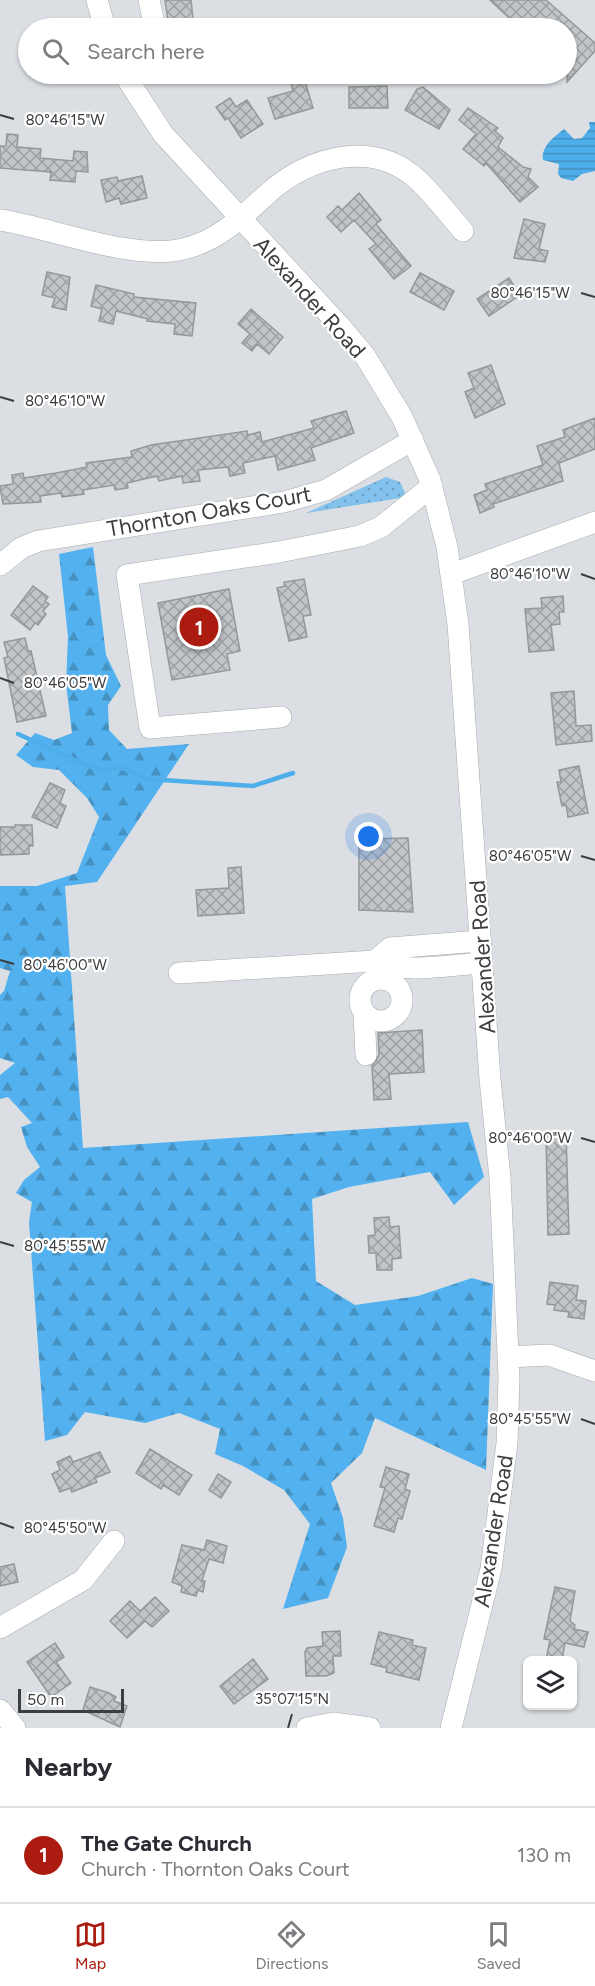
<!DOCTYPE html>
<meta charset="utf-8">
<style>
body{margin:0;font-family:Figtree,sans-serif;background:#f2f2f3;color:#2b2b33}
.controls{position:absolute;right:18px;bottom:18px;display:grid;overflow:hidden;border-radius:9px;box-shadow:0 2px 4px #0004}
.controls button{width:54px;height:54px;display:grid;place-items:center;padding:0;border:0;border-bottom:2px solid #e1e1e2;background:#fff;color:#2b2b33;font:30px sans-serif}
.scale{position:absolute;left:18px;bottom:15px;width:106px;box-sizing:border-box;padding-left:6px;border:3px solid #3b3d3e;border-top:0;font-size:16px;line-height:21px;white-space:nowrap;color:#3b3d3e;-webkit-text-stroke:4px #fff;paint-order:stroke}
.you{position:absolute;left:369px;top:837px;width:21px;height:21px;margin:-15px;border:4px solid #fff;border-radius:50%;background:#1a73e8;box-shadow:0 0 0 9px #1a73e833}
.badge{display:grid;place-items:center;width:39px;height:39px;border-radius:50%;background:#ab1b10;color:#fff;font-size:20px;font-weight:700}
.pin{position:absolute;translate:-50% -50%;border:3px solid #fff;box-shadow:0 2px 6px #0006}
.list{margin:0;padding:0;list-style:none}
h2{display:flex;justify-content:space-between;align-items:center;height:78px;margin:0;padding:0 24px;font-size:26px}
h2 small{font-size:20px;font-weight:400;color:#7c7c81}
.list li{display:grid;grid-template-columns:39px 1fr auto;gap:18px;align-items:center;box-sizing:border-box;height:96px;padding:0 24px;border-top:2px solid #e1e1e2}
.list b{display:block;font-size:22px;white-space:nowrap}
.list p{margin:0;font-size:20px;white-space:nowrap;color:#7c7c81}
.list em{font-size:20px;font-style:normal;color:#7c7c81}
.icon{flex:none;width:33px;height:33px;fill:none;stroke:currentColor;stroke-width:2;stroke-linecap:round;stroke-linejoin:round}
.map{position:relative;flex:none;width:595px;height:1728px;overflow:hidden}
.search{position:absolute;background:#fff;box-shadow:0 2px 4px #0004;left:18px;right:18px;top:18px;height:66px;display:flex;align-items:center;gap:15px;box-sizing:border-box;padding:0 21px;border-radius:33px;color:#7c7c81;font-size:22px}
.sheet{height:174px;background:#fff}
nav{display:flex;justify-content:space-around;align-items:center;box-sizing:border-box;height:84px;border-top:2px solid #e1e1e2;background:#fff;font-size:16px;color:#7c7c81}
nav a{display:grid;justify-items:center;gap:3px}
nav .on{color:#ab1b10}
.map>svg:first-child{display:block}
.grass{fill:url(#grass-dots)}
.forest{fill:url(#forest-firs)}
.water{fill:url(#water-rules)}
.lines{fill:none;stroke-linecap:round;stroke-linejoin:round}
.stream{stroke:#4eaeea;stroke-width:4.5}
.building{fill:url(#building-cross-hatch);stroke:#93989b;stroke-width:1.5}
.minor-casing{stroke:#a8acaf;stroke-width:22}
.minor{stroke:#fff;stroke-width:21}
.ticks{fill:none;stroke:#3b3d3e;stroke-width:2}
.labels{text-anchor:middle;stroke-width:4.5;stroke-linejoin:round;paint-order:stroke}
.street-label{font-size:22px;fill:#3b3d3e;stroke:#fff}
.ticks-label{font-size:15px;text-anchor:middle;fill:#3b3d3e;stroke:#fff;stroke-width:4.5;stroke-linejoin:round;paint-order:stroke}
</style>
<div class="map">
<svg width="595" height="1728" viewBox="0 0 595 1728">
<defs>
<pattern id="grass-dots" width="8" height="8" patternUnits="userSpaceOnUse" patternTransform="scale(1.5)"><rect width="8" height="8" fill="#83c2ed"/><path d="M2 2h.1M6 6h.1" fill="none" stroke="#6c9fc1" stroke-width="1.8" stroke-linecap="round"/></pattern>
<pattern id="forest-firs" width="22" height="20" patternUnits="userSpaceOnUse" patternTransform="scale(1.5)"><rect width="22" height="20" fill="#52b1ee"/><path d="M5 1l3.5 6h-7zM16 11l3.5 6h-7z" fill="#4591c2"/></pattern>
<pattern id="water-rules" width="6" height="5" patternUnits="userSpaceOnUse" patternTransform="scale(1.5)"><rect width="6" height="5" fill="#4eaeea"/><path d="M0 2.5h6" fill="none" stroke="#428fbf"/></pattern>
<pattern id="building-cross-hatch" width="8" height="8" patternUnits="userSpaceOnUse" patternTransform="scale(1.5)"><rect width="8" height="8" fill="#c1c5c8"/><path d="M0 0l8 8M0 8l8-8" fill="none" stroke="#9ea1a4"/></pattern>
</defs>
<rect width="100%" height="100%" fill="#dbdfe3"/>
<!-- grass -->
<path class="grass" d="M 386,477 L 400,482 L 407,497 L 306,513 Z"/>
<!-- forest -->
<path class="forest" d="M 93,547 L 106,655 L 121,686 L 108,705 L 109,730 L 127,749 L 189,744 L 97,882 L 65,886 L 83,1148 L 468,1122 L 484,1177 L 454,1205 L 430,1172 L 349,1187 L 312,1199 L 316,1281 L 355,1305 L 418,1296 L 472,1278 L 493,1284 L 486,1470 L 375,1418 L 362,1453 L 331,1483 L 343,1518 L 347,1547 L 328,1598 L 283,1609 L 310,1524 L 284,1490 L 243,1466 L 215,1454 L 220,1429 L 179,1413 L 145,1423 L 85,1412 L 67,1435 L 45,1441 L 29,1222 L 32,1202 L 16,1193 L 24,1180 L 40,1167 L 27,1147 L 21,1127 L 32,1123 L 8,1097 L 0,1099 L 0,1075 L 15,1063 L 0,1058 L 0,995 L 4,991 L 10,971 L 0,968 L 0,886 L 37,886 L 77,873 L 99,817 L 87,798 L 59,770 L 33,767 L 16,755 L 35,733 L 54,740 L 72,733 L 66,684 L 68,637 L 59,554 Z"/>
<!-- water -->
<path class="water" d="M 589,122 L 595,122 L 595,171 L 582,174 L 573,181 L 561,178 L 558,174 L 559,164 L 543,160 C 541,146 554,137 564,129 L 574,139 L 582,138 L 590,128 Z"/>
<g class="lines">
<!-- stream -->
<path class="stream" d="M 18,734 L 86,765 L 102,770 L 122,768 L 147,779 L 253,786 L 293,773"/>
</g>
<!-- building -->
<path class="building" d="M 165,0 L 191,0 L 194,28 L 169,28 Z
M 490,0 L 546,0 L 595,43 L 595,51 L 567,82 L 567,28 L 520,28 Z
M 304,78 L 313,108 L 275,119 L 268,98 L 293,91 L 291,83 Z
M 387,86 L 388,108 L 349,108 L 349,87 Z
M 423,87 L 450,110 L 439,129 L 405,110 L 417,89 Z
M 230,98 L 236,107 L 247,100 L 263,124 L 241,138 L 228,118 L 225,120 L 216,107 Z
M 468,108 L 498,128 L 495,131 L 503,138 L 498,147 L 523,167 L 531,169 L 528,177 L 538,187 L 520,202 L 486,163 L 484,166 L 463,149 L 476,134 L 459,120 Z
M 7,134 L 18,135 L 17,147 L 41,149 L 40,158 L 73,161 L 74,151 L 87,152 L 88,172 L 76,171 L 75,182 L 50,180 L 51,172 L 0,168 L 0,146 L 6,146 Z
M 142,176 L 147,198 L 121,204 L 119,198 L 106,202 L 101,180 L 117,177 L 118,181 Z
M 359,193 L 381,220 L 376,224 L 411,266 L 394,279 L 369,249 L 376,244 L 354,220 L 341,232 L 327,217 L 338,206 L 342,210 Z
M 524,219 L 545,224 L 539,249 L 548,251 L 545,262 L 514,258 Z
M 47,272 L 70,277 L 66,310 L 52,307 L 55,298 L 42,295 Z
M 420,273 L 454,291 L 444,310 L 410,292 Z
M 509,278 L 520,295 L 489,316 L 477,299 Z
M 96,285 L 134,294 L 134,297 L 196,303 L 192,336 L 174,334 L 175,324 L 147,321 L 148,319 L 116,311 L 113,324 L 99,321 L 102,309 L 91,306 Z
M 251,309 L 283,337 L 269,354 L 257,344 L 252,351 L 242,343 L 250,334 L 238,324 Z
M 491,365 L 505,404 L 475,418 L 465,392 L 474,388 L 468,373 Z
M 346,411 L 354,433 L 311,448 L 315,460 L 278,470 L 275,456 L 243,463 L 245,473 L 230,476 L 228,467 L 198,470 L 200,481 L 183,483 L 182,476 L 159,481 L 157,476 L 127,483 L 128,488 L 115,490 L 114,485 L 83,490 L 84,494 L 62,497 L 61,493 L 40,496 L 41,502 L 3,504 L 0,486 L 13,484 L 12,475 L 23,473 L 24,478 L 56,473 L 87,467 L 86,463 L 132,457 L 131,451 L 151,445 L 247,431 L 247,435 L 260,432 L 262,442 L 314,428 L 311,421 Z
M 595,418 L 595,449 L 559,463 L 563,481 L 493,504 L 494,507 L 480,513 L 474,495 L 487,490 L 485,484 L 543,465 L 537,446 L 565,437 L 563,430 Z
M 304,579 L 311,615 L 303,616 L 307,637 L 289,641 L 277,588 L 285,586 L 284,582 Z
M 33,586 L 48,597 L 45,601 L 49,604 L 43,611 L 46,614 L 38,625 L 35,623 L 30,630 L 11,615 Z
M 229,589 L 240,651 L 227,654 L 230,670 L 172,680 L 158,603 Z
M 563,596 L 564,612 L 559,612 L 560,624 L 551,625 L 554,650 L 529,652 L 525,609 L 542,608 L 541,598 Z
M 25,638 L 28,651 L 31,651 L 46,716 L 17,722 L 4,658 L 8,657 L 4,642 Z
M 574,691 L 576,726 L 591,725 L 592,741 L 556,745 L 551,693 Z
M 579,766 L 588,813 L 568,817 L 566,805 L 562,806 L 557,782 L 561,782 L 559,770 Z
M 50,783 L 65,790 L 60,803 L 66,806 L 57,828 L 32,817 Z
M 15,825 L 32,825 L 33,846 L 29,846 L 29,854 L 0,855 L 0,827 L 15,827 Z
M 408,838 L 413,912 L 359,910 L 359,839 Z
M 241,867 L 244,913 L 198,916 L 196,890 L 229,888 L 228,868 Z
M 422,1030 L 424,1072 L 389,1074 L 391,1099 L 374,1100 L 372,1066 L 379,1055 L 378,1033 Z
M 566,1133 L 569,1234 L 548,1235 L 546,1134 Z
M 389,1217 L 390,1227 L 399,1226 L 401,1258 L 392,1259 L 392,1270 L 377,1270 L 376,1253 L 369,1253 L 368,1236 L 375,1235 L 374,1218 Z
M 550,1282 L 578,1286 L 576,1300 L 586,1301 L 584,1319 L 568,1317 L 569,1312 L 554,1310 L 555,1305 L 547,1304 Z
M 150,1449 L 192,1475 L 179,1495 L 163,1485 L 161,1489 L 136,1473 Z
M 100,1452 L 110,1472 L 95,1478 L 97,1482 L 72,1492 L 70,1488 L 60,1492 L 52,1474 L 60,1470 L 57,1462 L 70,1456 L 73,1462 Z
M 386,1467 L 409,1474 L 405,1489 L 410,1491 L 402,1519 L 398,1518 L 394,1532 L 374,1526 L 385,1488 L 380,1487 Z
M 218,1474 L 231,1482 L 221,1498 L 209,1490 Z
M 207,1540 L 227,1546 L 223,1563 L 209,1559 L 202,1580 L 205,1581 L 203,1592 L 198,1590 L 196,1596 L 181,1592 L 182,1586 L 172,1582 L 182,1545 L 204,1550 Z
M 14,1564 L 18,1582 L 0,1586 L 0,1567 Z
M 555,1587 L 575,1591 L 570,1621 L 575,1625 L 574,1629 L 588,1632 L 584,1647 L 565,1643 L 562,1660 L 546,1660 L 550,1640 L 544,1639 Z
M 155,1597 L 169,1611 L 152,1627 L 145,1621 L 127,1638 L 110,1621 L 130,1601 L 140,1611 Z
M 340,1631 L 341,1656 L 333,1656 L 334,1673 L 326,1676 L 306,1676 L 305,1652 L 307,1648 L 323,1646 L 322,1632 Z
M 379,1632 L 413,1640 L 412,1645 L 426,1648 L 419,1680 L 386,1672 L 387,1668 L 371,1664 Z
M 55,1643 L 64,1657 L 56,1662 L 71,1683 L 51,1697 L 27,1662 Z
M 253,1659 L 268,1679 L 234,1704 L 220,1686 Z
M 90,1687 L 109,1693 L 116,1697 L 114,1701 L 127,1706 L 120,1727 L 83,1710 Z"/>
<g class="lines">
<defs>
<path id="minor" d="M 97,0 L 105,28
M 149,0 L 155,28
M 124,74 L 163,134 L 340,326 L 365,356 L 402,417 L 430,480 L 447,547 L 458,624 L 490,1079 L 500,1178 L 509,1377 L 507,1443 L 491,1569 L 451,1728
M 0,220 C 53,228 132,261 183,249 C 218,241 241,218 266,195 C 308,157 372,138 418,180 C 434,195 448,214 463,231
M 0,565 L 21,548 L 38,541 L 284,502 L 326,490 L 413,440
M 452,574 L 595,522
M 281,717 L 150,728 L 127,575 L 279,552 L 360,536 L 381,527 L 432,486
M 375,961 L 390,948 L 480,941
M 179,973 L 375,961 C 408,974 448,965 482,963
M360 1000a21 21 0 1 1 42 0a21 21 0 1 1-42 0Z
M 364,1014 L 366,1055
M 509,1357 L 549,1355 L 595,1371
M 0,1628 L 83,1580 L 114,1541
M 0,1710 L 15,1728
M 307,1728 L 333,1723 L 370,1728"/>
</defs>
<!-- minor casing -->
<use href="#minor" class="minor-casing"/>
<!-- minor -->
<use href="#minor" class="minor"/>
</g>
<!-- ticks -->
<path class="ticks" d="M 0,115 L 14,119M 581,293 L 595,297M 0,397 L 14,401M 581,574 L 595,579M 0,678 L 14,683M 581,856 L 595,860M 0,960 L 14,964M 581,1138 L 595,1142M 0,1242 L 14,1246M 581,1419 L 595,1424M 0,1523 L 14,1528M 288,1728 L 292,1714"/>
<g class="labels">
<!-- street labels -->
<g class="street-label">
<text transform="translate(310 297) rotate(48)" y="8">Alexander Road</text>
<text transform="translate(209 511) rotate(-10)" y="8">Thornton Oaks Court</text>
<text transform="translate(482 957) rotate(-94)" y="8">Alexander Road</text>
<text transform="translate(493 1531) rotate(-81)" y="8">Alexander Road</text>
</g>
</g>
<g class="ticks-label">
<text x="65" y="125">80°46'15"W</text>
<text x="530" y="298">80°46'15"W</text>
<text x="65" y="406">80°46'10"W</text>
<text x="530" y="579">80°46'10"W</text>
<text x="65" y="688">80°46'05"W</text>
<text x="530" y="861">80°46'05"W</text>
<text x="65" y="970">80°46'00"W</text>
<text x="530" y="1143">80°46'00"W</text>
<text x="65" y="1251">80°45'55"W</text>
<text x="530" y="1424">80°45'55"W</text>
<text x="65" y="1533">80°45'50"W</text>
<text x="292" y="1704">35°07'15"N</text>
</g>
</svg>
<div class="controls">
<button><svg class="icon" aria-label="layers" viewBox="0 0 24 24"><path d="M12 4l9 5-9 5-9-5zM3 14l9 5 9-5"/></svg></button>
</div>
<div class="scale">50 m</div>
<div class="you"></div>
<div class="pin badge" style="left:199px;top:627px">1</div>
<div class="search"><svg class="icon" aria-label="search" viewBox="0 0 24 24"><circle cx="10" cy="10" r="6"/><path d="M15 15l6 6"/></svg>Search here</div>
</div>
<section class="sheet">
<h2>Nearby<small></small></h2>
<ul class="list">
<li><span class="badge">1</span><div><b>The Gate Church</b><p>Church · Thornton Oaks Court</p></div><em>130 m</em></li>
</ul>
</section>
<nav>
<a class="on"><svg class="icon" aria-label="map" viewBox="0 0 24 24"><path d="M3 6l6-2 6 2 6-2v14l-6 2-6-2-6 2zM9 4v14M15 6v14"/></svg>Map</a>
<a><svg class="icon" aria-label="directions" viewBox="0 0 24 24"><path d="M12 3l9 9-9 9-9-9zM9 14v-3h6M13 9l2 2-2 2"/></svg>Directions</a>
<a><svg class="icon" aria-label="saved" viewBox="0 0 24 24"><path d="M7 4h10v16l-5-4-5 4z"/></svg>Saved</a>
</nav>
